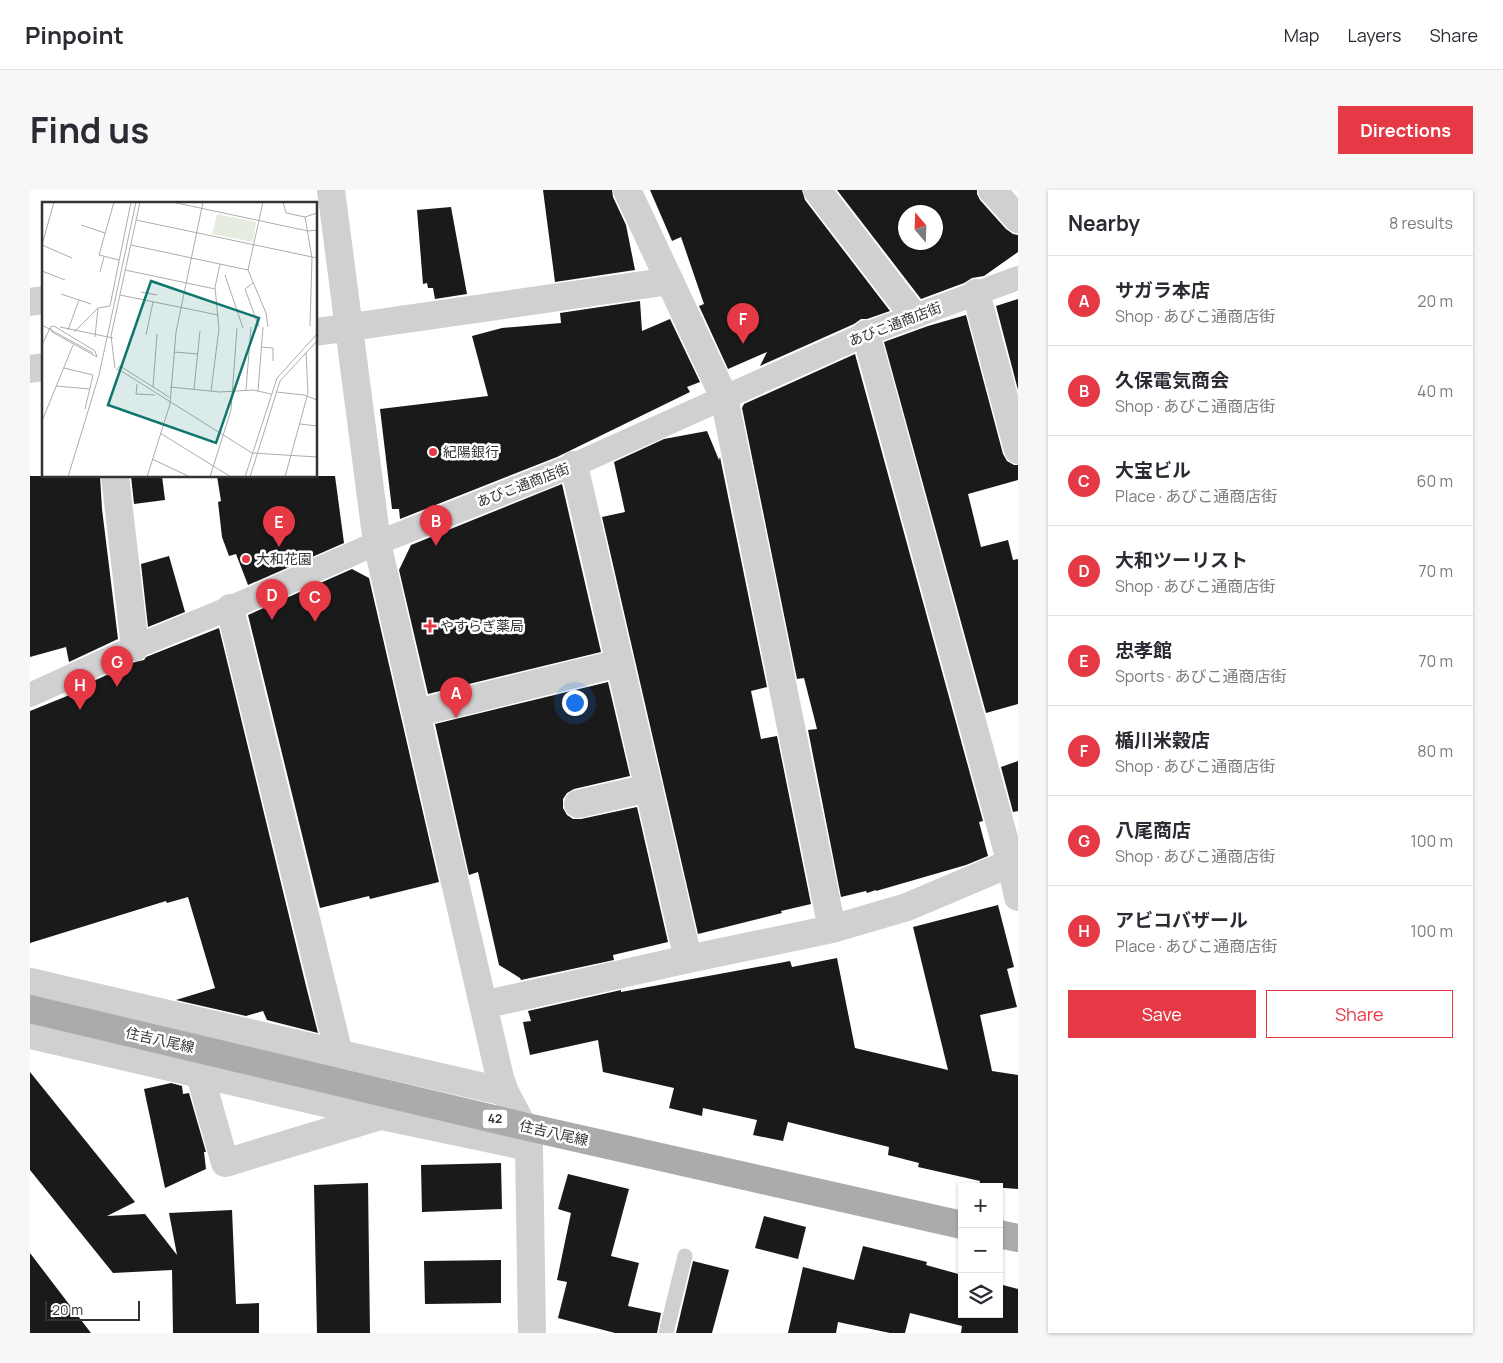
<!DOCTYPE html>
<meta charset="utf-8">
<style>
body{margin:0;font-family:Manrope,"Noto Sans JP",sans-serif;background:#f7f7f7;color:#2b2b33}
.controls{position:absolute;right:15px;bottom:15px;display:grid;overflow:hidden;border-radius:0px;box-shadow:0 1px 4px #0004}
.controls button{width:45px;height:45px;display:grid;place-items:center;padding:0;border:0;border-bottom:1px solid #e1e1e2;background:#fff;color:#2b2b33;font:25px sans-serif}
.compass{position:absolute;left:868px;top:15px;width:45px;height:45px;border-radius:50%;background:#fff;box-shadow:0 1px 4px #0004;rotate:341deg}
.scale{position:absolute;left:15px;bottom:12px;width:95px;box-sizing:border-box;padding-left:5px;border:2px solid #333;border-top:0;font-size:14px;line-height:18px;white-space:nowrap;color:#333;-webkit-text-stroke:4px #fff;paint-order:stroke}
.you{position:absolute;left:544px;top:512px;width:18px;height:18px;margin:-12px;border:4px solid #fff;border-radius:50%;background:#1a73e8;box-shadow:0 0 0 8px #1a73e833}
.badge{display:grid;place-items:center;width:32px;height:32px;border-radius:50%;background:#e63946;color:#fff;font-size:16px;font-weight:700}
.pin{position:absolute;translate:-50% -41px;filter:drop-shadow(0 1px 2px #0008)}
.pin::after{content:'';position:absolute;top:26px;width:18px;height:15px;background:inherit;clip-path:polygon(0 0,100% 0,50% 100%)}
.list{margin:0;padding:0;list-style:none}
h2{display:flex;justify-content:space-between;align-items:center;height:65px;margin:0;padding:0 20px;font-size:21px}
h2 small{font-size:16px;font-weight:400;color:#7c7c81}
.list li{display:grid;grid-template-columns:32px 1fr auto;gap:15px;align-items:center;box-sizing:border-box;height:90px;padding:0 20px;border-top:1px solid #e1e1e2}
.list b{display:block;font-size:19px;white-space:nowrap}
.list p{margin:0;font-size:16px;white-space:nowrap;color:#7c7c81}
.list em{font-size:16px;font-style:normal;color:#7c7c81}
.actions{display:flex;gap:10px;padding:15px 20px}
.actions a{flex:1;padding:11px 0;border:1px solid #e63946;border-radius:0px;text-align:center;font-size:18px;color:#e63946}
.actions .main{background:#e63946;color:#fff}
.icon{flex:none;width:28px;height:28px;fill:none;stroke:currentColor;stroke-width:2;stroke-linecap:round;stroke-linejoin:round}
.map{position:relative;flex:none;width:988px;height:1143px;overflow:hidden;border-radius:0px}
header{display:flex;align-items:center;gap:30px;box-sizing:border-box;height:70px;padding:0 25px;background:#fff;border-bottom:1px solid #e1e1e2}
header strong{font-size:24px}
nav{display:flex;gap:28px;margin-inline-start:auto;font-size:18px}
.intro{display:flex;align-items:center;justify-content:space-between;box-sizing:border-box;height:120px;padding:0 30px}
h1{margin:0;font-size:35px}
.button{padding:12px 22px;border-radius:0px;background:#e63946;color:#fff;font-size:18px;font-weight:700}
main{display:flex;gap:30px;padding:0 30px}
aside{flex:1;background:#fff;border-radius:0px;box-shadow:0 1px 4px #0004}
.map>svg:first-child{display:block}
.building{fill:#1a1a1a;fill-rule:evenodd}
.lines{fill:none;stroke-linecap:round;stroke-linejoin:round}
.service{stroke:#d0d0d0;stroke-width:15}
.pedestrian{stroke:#d0d0d0;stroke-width:24}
.minor{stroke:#d0d0d0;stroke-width:28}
.primary{stroke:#ababab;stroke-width:28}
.poi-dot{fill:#e63946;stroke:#fff;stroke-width:2}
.labels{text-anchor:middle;stroke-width:5;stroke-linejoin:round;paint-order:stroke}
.shield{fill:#fff;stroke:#707070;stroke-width:1}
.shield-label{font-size:12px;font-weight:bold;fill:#333}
.street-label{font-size:14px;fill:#333;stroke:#fff}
.poi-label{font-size:14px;fill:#333;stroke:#fff;text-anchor:start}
.inset-road{fill:none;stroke:#adadad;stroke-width:1}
.view{fill:#0f766e;fill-opacity:0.15;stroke:#0f766e;stroke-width:2.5}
.inset-edge{fill:none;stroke:#333;stroke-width:2.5}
</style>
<header>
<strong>Pinpoint</strong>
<nav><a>Map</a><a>Layers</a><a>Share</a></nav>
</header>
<div class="intro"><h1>Find us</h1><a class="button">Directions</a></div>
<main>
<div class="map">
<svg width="988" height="1143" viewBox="0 0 988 1143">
<rect width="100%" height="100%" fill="#fff"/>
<!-- building -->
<path class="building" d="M 513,0 L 582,0 L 583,7 L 596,35 L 605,80 L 525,92 Z
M 620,0 L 772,0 L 775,10 L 860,121 L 837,129 L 831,129 L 824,134 L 730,176 L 737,162 L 698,179 L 669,116 L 674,114 L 651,47 L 642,51 Z
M 807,0 L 947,0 L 947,4 L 950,10 L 976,39 L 983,44 L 988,45 L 988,62 L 954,86 L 942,88 L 934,93 L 891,109 ZM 876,22 L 906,22 L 906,52 L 876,52 Z
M 421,17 L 437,104 L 405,109 L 403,98 L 398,98 L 397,93 L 393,94 L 387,20 Z
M 988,109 L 988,200 L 966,116 Z
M 610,111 L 612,141 L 640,129 L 670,192 L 657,197 L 660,202 L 527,267 L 370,329 L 369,319 L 362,319 L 350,219 L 458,206 L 442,146 L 472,138 L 531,133 L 530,123 Z
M 936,125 L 973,264 L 977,271 L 984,275 L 988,275 L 988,290 L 938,304 L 951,357 L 978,350 L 983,370 L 988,369 L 988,514 L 956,523 L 854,152 L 898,136 Z
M 825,164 L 953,631 L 949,632 L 958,666 L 936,675 L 846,701 L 846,700 L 837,703 L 836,701 L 811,707 L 778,540 L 787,539 L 774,488 L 767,489 L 712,218 L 714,214 Z
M 677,241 L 689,270 L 690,267 L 737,497 L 721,501 L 731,549 L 747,546 L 781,714 L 751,721 L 752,723 L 668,744 L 572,327 L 595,322 L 584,272 L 634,249 Z
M 0,286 L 70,286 L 72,319 L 88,449 L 39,472 L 36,457 L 0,467 Z
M 101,286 L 132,286 L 135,310 L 104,314 Z
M 187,286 L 305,286 L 314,353 L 218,395 L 206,364 L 199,366 L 192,347 L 188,312 L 191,311 Z
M 532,294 L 571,462 L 398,504 L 369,380 L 381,355 Z
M 139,366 L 155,422 L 118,437 L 111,374 Z
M 322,379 L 339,388 L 409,692 L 340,709 L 339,706 L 290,718 L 218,425 Z
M 189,438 L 276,796 L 288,843 L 237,830 L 233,821 L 216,826 L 146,810 L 185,798 L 158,707 L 137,713 L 136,711 L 0,753 L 0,521 L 47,502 L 46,499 L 105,472 L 114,470 L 116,467 Z
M 578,492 L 600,586 L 544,599 L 537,603 L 533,609 L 533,618 L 537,625 L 543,629 L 551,629 L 607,617 L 638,752 L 583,765 L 584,770 L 491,790 L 490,788 L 469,775 L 448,682 L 439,685 L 405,534 Z
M 988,571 L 988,621 L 983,622 L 971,577 Z
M 968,715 L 984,777 L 977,779 L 987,817 L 950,825 L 962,881 L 988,885 L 988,999 L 949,996 L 950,991 L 888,977 L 889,973 L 858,965 L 859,957 L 758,932 L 753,951 L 723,945 L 727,930 L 673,918 L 672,926 L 639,918 L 644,898 L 573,882 L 568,850 L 500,865 L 493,832 L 501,831 L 498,821 L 591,800 L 591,802 L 760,771 L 762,777 L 807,768 L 825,858 L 918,880 L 883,737 Z
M 0,882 L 105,1012 L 77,1026 L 115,1024 L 147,1065 L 139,1023 L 202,1020 L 206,1114 L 229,1113 L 229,1143 L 143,1143 L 142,1080 L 83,1083 L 0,980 Z
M 141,893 L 152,896 L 153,904 L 159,903 L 176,962 L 174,962 L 176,979 L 135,998 L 114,899 Z
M 471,973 L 472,1019 L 392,1022 L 391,975 Z
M 538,984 L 599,999 L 581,1066 L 609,1073 L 598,1116 L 631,1123 L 627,1143 L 585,1143 L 528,1128 L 537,1092 L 527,1090 L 541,1023 L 528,1019 Z
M 338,993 L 340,1143 L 287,1143 L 284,995 Z
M 734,1026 L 776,1037 L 768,1069 L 725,1058 Z
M 833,1056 L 897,1072 L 896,1075 L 932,1085 L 932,1124 L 969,1124 L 969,1094 L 988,1099 L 988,1143 L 931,1143 L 932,1136 L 880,1123 L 875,1143 L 860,1143 L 808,1132 L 806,1143 L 758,1143 L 773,1077 L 824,1090 Z
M 0,1063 L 61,1143 L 0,1143 Z
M 471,1070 L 471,1113 L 395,1114 L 394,1071 Z
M 663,1071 L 699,1080 L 682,1143 L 646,1143 Z"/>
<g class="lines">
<!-- service -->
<path class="service" d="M 636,1143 L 655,1066"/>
<!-- pedestrian -->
<path class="pedestrian" d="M 0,505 L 105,457 L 200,418 L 347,353 L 544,275 L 836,144 L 988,88"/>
<!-- minor -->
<path class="minor" d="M 301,0 L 347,353 L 470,888 L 475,902 L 493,936 L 499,957 L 502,1143
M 597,0 L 694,207 L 802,739
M 787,0 L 883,125
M 962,0 L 988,29
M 946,103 L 988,260
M 0,112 L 14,110
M 286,142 L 640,91
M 836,144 L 981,674 L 988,707
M 0,179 L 14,177
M 544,275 L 658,769
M 85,286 L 105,457
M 200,418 L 309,864
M 386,523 L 590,473
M 548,614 L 619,598
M 0,792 L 475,902
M 453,815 L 658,769 L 802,739 L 877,717 L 988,670
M 0,845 L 352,926 L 499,957
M 170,885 L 195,973 L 350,926"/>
<!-- primary -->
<path class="primary" d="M 0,819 L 493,936 L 932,1035
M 969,1044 L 988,1048"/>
</g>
<!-- markers -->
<g class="poi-dot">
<circle cx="403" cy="262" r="5"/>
<circle cx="216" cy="369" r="5"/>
<path d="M397.5 428.5h5v5h5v5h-5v5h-5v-5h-5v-5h5z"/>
</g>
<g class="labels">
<!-- shield labels -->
<rect class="shield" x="452.5" y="919.5" width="25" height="19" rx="4"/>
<g class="shield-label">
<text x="465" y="933">42</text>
</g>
<!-- street labels -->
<g class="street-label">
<text transform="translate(865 134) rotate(-21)" y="5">あびこ通商店街</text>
<text transform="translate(493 295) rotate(-21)" y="5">あびこ通商店街</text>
<text transform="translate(130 850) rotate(13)" y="5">住吉八尾線</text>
<text transform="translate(524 943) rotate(13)" y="5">住吉八尾線</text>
</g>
<!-- poi labels -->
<g class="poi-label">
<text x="413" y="267">紀陽銀行</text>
<text x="226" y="374">大和花園</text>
<text x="410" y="441">やすらぎ薬局</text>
</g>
</g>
<!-- overview -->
<g transform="translate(12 12)">
<rect width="275" height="275" fill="#fff"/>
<path d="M 175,12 L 214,20 L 211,40 L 170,32 Z" fill="#e6ecdf"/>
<path class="inset-road" d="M 72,0 L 57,53 L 77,58M 130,0 L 266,29 L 275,28M 221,0 L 206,68 L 224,111 L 226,125M 241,0 L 244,11 L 263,15 L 275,11M 263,15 L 270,56 L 268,124M 94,18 L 275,56M 39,23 L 63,31M 0,43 L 12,0M 0,43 L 30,56M 89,43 L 206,68M 83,68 L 173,87M 0,69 L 23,78M 58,70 L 62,55M 183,73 L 201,126M 211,81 L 203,87 L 217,125M 99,90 L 115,93M 19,92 L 49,102M 78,93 L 176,113M 0,123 L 51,151M 12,124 L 53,149 L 55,155 L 10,130 L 8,125 ZM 18,125 L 71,136M 26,128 L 37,98M 32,130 L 56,106 L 68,104 L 89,0M 104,133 L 111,100M 53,135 L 56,106M 0,143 L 8,126M 219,145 L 231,146 L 231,159M 132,150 L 156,152M 22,166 L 51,173 L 43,207M 73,166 L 69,134 L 98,0M 76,167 L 210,251 L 275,255M 74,168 L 78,164 L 127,195M 95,182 L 94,192 L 113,193M 14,184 L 48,187M 111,185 L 115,132M 128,185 L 178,190 L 211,188 L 229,192M 152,187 L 158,129M 204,188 L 209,125M 169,189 L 177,127 L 173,85 L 178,62M 216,189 L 221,125M 234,190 L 262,193 L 275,198M 0,219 L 31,143M 258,222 L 275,224M 118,231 L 189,275M 110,257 L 148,275M 26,275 L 57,173 L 94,0M 105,275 L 128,202 L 134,130 L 161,0M 168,275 L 189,208 L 195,126M 203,275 L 235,176 L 275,132M 208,275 L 238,179 L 275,139M 243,275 L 266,191 L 264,150"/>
<path class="view" d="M 109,79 L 217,116 L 174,241 L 66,203 Z"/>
<rect width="275" height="275" class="inset-edge"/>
</g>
</svg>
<div class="controls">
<button>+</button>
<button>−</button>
<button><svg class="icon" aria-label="layers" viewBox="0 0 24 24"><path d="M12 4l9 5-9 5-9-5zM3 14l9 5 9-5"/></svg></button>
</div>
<svg class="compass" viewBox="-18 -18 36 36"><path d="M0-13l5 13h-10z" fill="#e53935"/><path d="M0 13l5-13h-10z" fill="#7c7c81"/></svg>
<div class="scale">20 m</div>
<div class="you"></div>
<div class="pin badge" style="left:426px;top:528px">A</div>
<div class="pin badge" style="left:406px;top:356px">B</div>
<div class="pin badge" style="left:285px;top:432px">C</div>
<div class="pin badge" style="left:242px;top:430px">D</div>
<div class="pin badge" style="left:249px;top:357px">E</div>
<div class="pin badge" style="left:713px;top:154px">F</div>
<div class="pin badge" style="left:87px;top:497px">G</div>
<div class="pin badge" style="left:50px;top:520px">H</div>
</div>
<aside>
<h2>Nearby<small>8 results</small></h2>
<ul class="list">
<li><span class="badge">A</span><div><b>サガラ本店</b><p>Shop · あびこ通商店街</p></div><em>20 m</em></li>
<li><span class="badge">B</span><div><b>久保電気商会</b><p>Shop · あびこ通商店街</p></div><em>40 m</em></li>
<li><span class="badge">C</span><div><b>大宝ビル</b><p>Place · あびこ通商店街</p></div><em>60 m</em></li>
<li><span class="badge">D</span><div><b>大和ツーリスト</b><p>Shop · あびこ通商店街</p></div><em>70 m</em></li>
<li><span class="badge">E</span><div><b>忠孝館</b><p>Sports · あびこ通商店街</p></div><em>70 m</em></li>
<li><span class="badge">F</span><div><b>楯川米穀店</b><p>Shop · あびこ通商店街</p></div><em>80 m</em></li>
<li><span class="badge">G</span><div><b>八尾商店</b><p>Shop · あびこ通商店街</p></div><em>100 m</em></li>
<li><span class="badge">H</span><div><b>アビコバザール</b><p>Place · あびこ通商店街</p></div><em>100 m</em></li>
</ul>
<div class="actions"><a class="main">Save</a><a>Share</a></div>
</aside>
</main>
